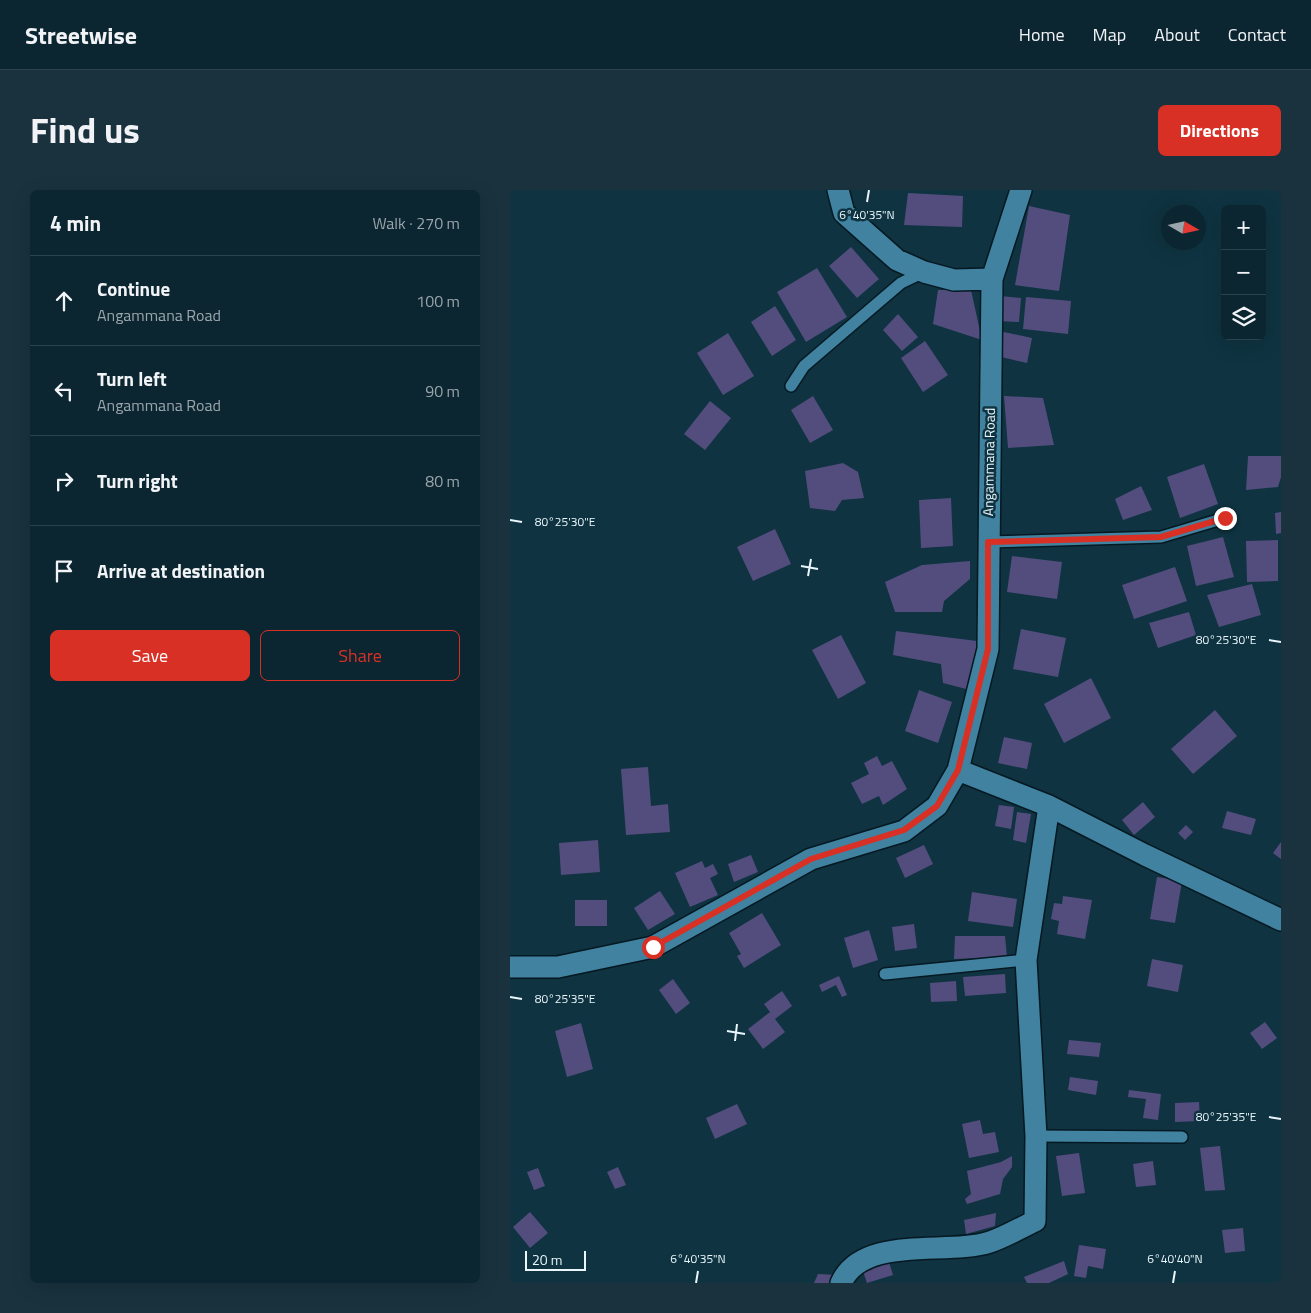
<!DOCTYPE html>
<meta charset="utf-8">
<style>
body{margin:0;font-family:"Titillium Web",sans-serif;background:#19323d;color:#f1f3f6}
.controls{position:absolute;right:15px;top:15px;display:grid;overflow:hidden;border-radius:8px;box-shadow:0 5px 20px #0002}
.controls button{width:45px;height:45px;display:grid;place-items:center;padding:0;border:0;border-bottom:1px solid #2b434d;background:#0b2631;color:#f1f3f6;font:25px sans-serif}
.compass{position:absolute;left:651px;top:15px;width:45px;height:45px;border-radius:50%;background:#0b2631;box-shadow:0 5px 20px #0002;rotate:99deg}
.scale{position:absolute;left:15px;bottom:12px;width:61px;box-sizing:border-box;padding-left:5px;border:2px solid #e9f6fc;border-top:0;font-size:14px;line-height:18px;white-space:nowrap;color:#e9f6fc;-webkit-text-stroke:4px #0f3341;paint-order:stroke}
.stop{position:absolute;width:15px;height:15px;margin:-11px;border:4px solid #d93025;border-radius:50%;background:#fff}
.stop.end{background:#d93025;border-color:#fff;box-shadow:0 1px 5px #0008}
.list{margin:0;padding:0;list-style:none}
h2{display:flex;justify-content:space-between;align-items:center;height:65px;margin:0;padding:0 20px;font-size:21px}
h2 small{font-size:16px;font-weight:400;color:#9aa5ab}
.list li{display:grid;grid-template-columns:32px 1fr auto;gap:15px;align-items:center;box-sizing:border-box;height:90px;padding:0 20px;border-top:1px solid #2b434d}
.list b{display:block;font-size:19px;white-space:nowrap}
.list p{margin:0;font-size:16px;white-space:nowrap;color:#9aa5ab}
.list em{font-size:16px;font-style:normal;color:#9aa5ab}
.actions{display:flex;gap:10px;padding:15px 20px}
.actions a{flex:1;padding:11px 0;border:1px solid #d93025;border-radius:8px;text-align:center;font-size:18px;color:#d93025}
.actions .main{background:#d93025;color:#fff}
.icon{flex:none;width:28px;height:28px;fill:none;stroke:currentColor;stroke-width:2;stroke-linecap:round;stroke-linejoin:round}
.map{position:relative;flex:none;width:771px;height:1093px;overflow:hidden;border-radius:8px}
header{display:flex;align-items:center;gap:30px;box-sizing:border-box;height:70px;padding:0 25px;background:#0b2631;border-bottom:1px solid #2b434d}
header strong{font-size:24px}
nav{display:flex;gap:28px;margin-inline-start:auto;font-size:18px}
.intro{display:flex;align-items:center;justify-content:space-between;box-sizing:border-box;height:120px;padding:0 30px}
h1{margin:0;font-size:35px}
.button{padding:12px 22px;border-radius:8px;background:#d93025;color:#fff;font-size:18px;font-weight:700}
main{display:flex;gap:30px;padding:0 30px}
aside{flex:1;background:#0b2631;border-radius:8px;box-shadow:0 5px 20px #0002}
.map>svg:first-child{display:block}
.building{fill:#534d7e}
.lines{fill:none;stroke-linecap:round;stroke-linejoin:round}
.service-casing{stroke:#051922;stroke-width:14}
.minor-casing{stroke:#051922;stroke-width:24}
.service{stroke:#40829f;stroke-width:11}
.minor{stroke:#40829f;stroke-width:21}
.route{stroke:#d93025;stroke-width:6}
.ticks{fill:none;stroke:#e9f6fc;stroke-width:2}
.labels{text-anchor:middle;stroke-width:5;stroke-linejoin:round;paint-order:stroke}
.street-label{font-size:14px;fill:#e9f6fc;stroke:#0f3341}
.ticks-label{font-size:12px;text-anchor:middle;fill:#e9f6fc;stroke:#0f3341;stroke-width:5;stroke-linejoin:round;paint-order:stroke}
</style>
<header>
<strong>Streetwise</strong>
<nav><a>Home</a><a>Map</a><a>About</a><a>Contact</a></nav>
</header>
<div class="intro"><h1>Find us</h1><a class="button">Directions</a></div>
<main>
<aside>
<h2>4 min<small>Walk · 270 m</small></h2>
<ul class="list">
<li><svg class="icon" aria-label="ahead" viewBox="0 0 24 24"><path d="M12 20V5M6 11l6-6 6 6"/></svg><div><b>Continue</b><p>Angammana Road</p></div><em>100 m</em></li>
<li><svg class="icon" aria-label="left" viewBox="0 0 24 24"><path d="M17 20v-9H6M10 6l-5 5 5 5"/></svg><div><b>Turn left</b><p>Angammana Road</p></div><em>90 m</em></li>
<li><svg class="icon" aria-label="right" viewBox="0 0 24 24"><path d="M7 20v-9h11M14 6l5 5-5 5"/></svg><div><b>Turn right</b></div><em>80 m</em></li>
<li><svg class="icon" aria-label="arrive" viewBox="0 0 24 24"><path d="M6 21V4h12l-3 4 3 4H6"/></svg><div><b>Arrive at destination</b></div></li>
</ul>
<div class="actions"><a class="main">Save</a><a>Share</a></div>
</aside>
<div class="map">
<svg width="771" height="1093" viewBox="0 0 771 1093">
<rect width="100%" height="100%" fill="#0f3341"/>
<!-- building -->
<path class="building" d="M 398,3 L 453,6 L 452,37 L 394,35 Z
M 519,16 L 560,25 L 549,101 L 505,95 Z
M 341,57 L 369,89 L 347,108 L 319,76 Z
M 307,78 L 337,127 L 296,152 L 267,102 Z
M 428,100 L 461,100 L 472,150 L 423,134 Z
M 490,106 L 511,108 L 509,132 L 488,131 Z
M 516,107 L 561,111 L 558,144 L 513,139 Z
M 265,116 L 286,150 L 262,166 L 241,132 Z
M 388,124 L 408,147 L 392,161 L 373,140 Z
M 489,141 L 522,148 L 517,173 L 483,165 Z
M 218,143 L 244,186 L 213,205 L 187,163 Z
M 415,151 L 438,185 L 413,202 L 391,168 Z
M 303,206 L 323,240 L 300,253 L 281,220 Z
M 494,206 L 533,208 L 544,255 L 498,258 Z
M 200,211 L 221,228 L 195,260 L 174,244 Z
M 738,266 L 771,266 L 771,287 L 768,297 L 736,300 Z
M 333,273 L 348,282 L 354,308 L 332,310 L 325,321 L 300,318 L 295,281 Z
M 694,274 L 708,314 L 670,328 L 657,287 Z
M 631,296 L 642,320 L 613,330 L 605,309 Z
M 441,308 L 443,356 L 411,358 L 409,310 Z
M 771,322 L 771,343 L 766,344 L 765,323 Z
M 265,339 L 281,374 L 243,391 L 227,357 Z
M 713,347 L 724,387 L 686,396 L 677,356 Z
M 768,350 L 768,391 L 737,392 L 736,351 Z
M 502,366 L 552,372 L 547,409 L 497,402 Z
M 460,371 L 460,389 L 434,411 L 432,422 L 385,422 L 375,392 L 412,375 Z
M 665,377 L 677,411 L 624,429 L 612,395 Z
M 742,394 L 751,425 L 709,437 L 697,405 Z
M 679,422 L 686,445 L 648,458 L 639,433 Z
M 511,439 L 556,448 L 548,487 L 503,479 Z
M 386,441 L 467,451 L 468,463 L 460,500 L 433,493 L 431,474 L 383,465 Z
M 331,445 L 356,493 L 328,509 L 302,460 Z
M 581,488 L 601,528 L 554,553 L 534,514 Z
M 409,500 L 442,512 L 428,553 L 395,541 Z
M 705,520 L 727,546 L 683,584 L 661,559 Z
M 494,547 L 522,553 L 517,579 L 488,573 Z
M 367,566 L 372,576 L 382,571 L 397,599 L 373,615 L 369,606 L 352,614 L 341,593 L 359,584 L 354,573 Z
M 138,577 L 141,616 L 158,614 L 160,642 L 116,645 L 111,579 Z
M 633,612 L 645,627 L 624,645 L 612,630 Z
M 489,615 L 504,617 L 501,639 L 485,636 Z
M 717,621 L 746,629 L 741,645 L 712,638 Z
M 507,622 L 521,624 L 516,653 L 503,650 Z
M 676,635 L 683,642 L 675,650 L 668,643 Z
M 88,650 L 90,682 L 51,685 L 49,653 Z
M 771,652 L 771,669 L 763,663 Z
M 414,655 L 423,674 L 395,688 L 386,668 Z
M 241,665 L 248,682 L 224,692 L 218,674 Z
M 192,671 L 195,678 L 203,674 L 208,684 L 200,688 L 208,705 L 180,717 L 165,683 Z
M 647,687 L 672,691 L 665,733 L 640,729 Z
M 150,701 L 165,724 L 138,740 L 124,718 Z
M 462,702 L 507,709 L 503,737 L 458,731 Z
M 553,706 L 582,710 L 575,749 L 547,744 L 549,731 L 541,729 L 544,713 L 552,714 Z
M 65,710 L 97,710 L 97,736 L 65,736 Z
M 252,723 L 271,755 L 234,778 L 227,766 L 231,764 L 219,743 Z
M 404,734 L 407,758 L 385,761 L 382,737 Z
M 359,740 L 368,770 L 343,778 L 334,748 Z
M 445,746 L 495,746 L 497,767 L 444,769 Z
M 642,769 L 673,775 L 668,802 L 637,796 Z
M 495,784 L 496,803 L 455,806 L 453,787 Z
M 329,786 L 337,805 L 332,807 L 326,795 L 312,802 L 309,795 Z
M 163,789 L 180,813 L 166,824 L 149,800 Z
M 446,791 L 447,811 L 421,812 L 420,793 Z
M 272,801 L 282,816 L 265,829 L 275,842 L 253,859 L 238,839 L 260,822 L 254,814 Z
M 755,832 L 767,848 L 752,859 L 740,843 Z
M 71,833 L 83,879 L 57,887 L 45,841 Z
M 559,850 L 591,853 L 589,867 L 557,864 Z
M 560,887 L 588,891 L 586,905 L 558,900 Z
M 619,900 L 651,904 L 648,930 L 633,928 L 636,909 L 618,907 Z
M 689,912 L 690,931 L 665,932 L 665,913 Z
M 227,914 L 237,934 L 205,949 L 196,928 Z
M 470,930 L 473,944 L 485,942 L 489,962 L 459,968 L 452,934 Z
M 710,956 L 715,1000 L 695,1001 L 690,958 Z
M 569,963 L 575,1003 L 552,1006 L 546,966 Z
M 502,966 L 502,977 L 493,989 L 490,1004 L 457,1014 L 455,1009 L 461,1004 L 457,981 L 491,972 Z
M 643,971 L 646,995 L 626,997 L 623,974 Z
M 108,977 L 116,995 L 105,999 L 97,982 Z
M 28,978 L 35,996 L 24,1000 L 17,982 Z
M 20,1022 L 38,1043 L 20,1058 L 3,1037 Z
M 486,1023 L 485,1036 L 456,1044 L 454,1030 Z
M 733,1038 L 735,1061 L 715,1063 L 712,1040 Z
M 569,1055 L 596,1059 L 593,1079 L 578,1076 L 576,1088 L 564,1086 Z
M 378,1069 L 383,1085 L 357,1093 L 352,1078 Z
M 554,1071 L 558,1084 L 539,1093 L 517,1093 L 514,1087 Z
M 308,1084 L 327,1085 L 323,1093 L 304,1093 Z"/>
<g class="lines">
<defs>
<path id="service" d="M 281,196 L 294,176 L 391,93 L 414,82
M 478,352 L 651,347 L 715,328
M 375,784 L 516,770
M 526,946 L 672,947"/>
<path id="minor" d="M 328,0 L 334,23 L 387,70 L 414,82 L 444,90 L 482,89
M 539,616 L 635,665 L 771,730
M 0,777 L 48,777 L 143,757 L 301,669 L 394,641 L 427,616 L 448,580 L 478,459 L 482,89 L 511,0
M 331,1093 C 353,1044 437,1066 480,1052 C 495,1047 510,1038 525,1031 L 526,946 L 516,770 L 539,616 L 448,580"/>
</defs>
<!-- service casing -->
<use href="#service" class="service-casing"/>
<!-- minor casing -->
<use href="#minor" class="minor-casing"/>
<!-- service -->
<use href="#service" class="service"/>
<!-- minor -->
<use href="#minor" class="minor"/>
</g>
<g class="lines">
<!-- route -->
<path class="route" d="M 143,757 L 301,669 L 394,640 L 427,616 L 448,580 L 478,459 L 478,352 L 651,347 L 715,328"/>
</g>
<!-- ticks -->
<path class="ticks" d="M 357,12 L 359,0M 0,330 L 12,332M 291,376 L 308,379M 298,386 L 301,369M 759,450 L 771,452M 0,807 L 12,809M 217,841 L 235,844M 225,851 L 227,834M 759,927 L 771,929M 186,1093 L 188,1081M 663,1093 L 665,1081"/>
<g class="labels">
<!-- street labels -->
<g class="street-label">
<text transform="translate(479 272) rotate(-89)" y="5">Angammana Road</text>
</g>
</g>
<g class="ticks-label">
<text x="357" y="29">6°40'35"N</text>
<text x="55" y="336">80°25'30"E</text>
<text x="716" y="454">80°25'30"E</text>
<text x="55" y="813">80°25'35"E</text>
<text x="716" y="931">80°25'35"E</text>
<text x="188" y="1073">6°40'35"N</text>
<text x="665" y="1073">6°40'40"N</text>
</g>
</svg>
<div class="controls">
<button>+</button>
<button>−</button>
<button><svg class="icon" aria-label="layers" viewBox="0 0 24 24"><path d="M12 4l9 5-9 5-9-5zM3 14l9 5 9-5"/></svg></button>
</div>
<svg class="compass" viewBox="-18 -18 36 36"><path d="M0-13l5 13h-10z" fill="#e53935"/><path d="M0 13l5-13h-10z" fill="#9aa5ab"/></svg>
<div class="scale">20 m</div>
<div class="stop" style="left:143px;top:757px"></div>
<div class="stop end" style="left:715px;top:328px"></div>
</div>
</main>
